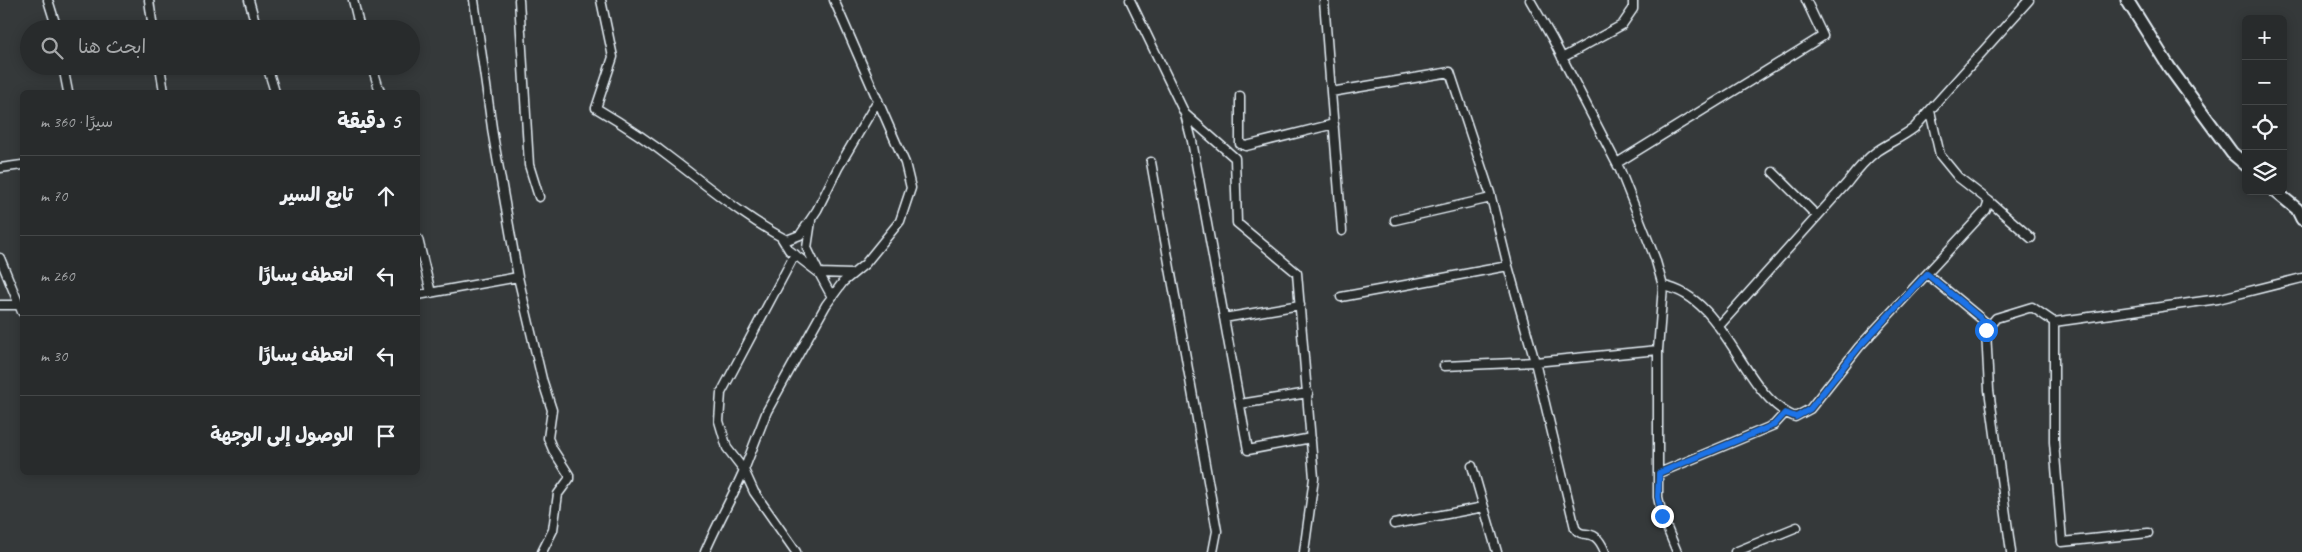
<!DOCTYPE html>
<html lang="ar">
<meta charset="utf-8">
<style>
body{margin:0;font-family:Caveat,"Playpen Sans Arabic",sans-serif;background:#303334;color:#f1f3f6;direction:rtl}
.controls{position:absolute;right:15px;top:15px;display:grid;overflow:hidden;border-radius:8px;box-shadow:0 2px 12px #0003}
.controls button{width:45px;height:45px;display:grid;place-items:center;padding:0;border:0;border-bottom:1px solid #444748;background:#282b2c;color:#f1f3f6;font:25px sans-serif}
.stop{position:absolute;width:15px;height:15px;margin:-11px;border:4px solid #1a73e8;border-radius:50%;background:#fff}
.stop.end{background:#1a73e8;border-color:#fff;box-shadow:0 1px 5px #0008}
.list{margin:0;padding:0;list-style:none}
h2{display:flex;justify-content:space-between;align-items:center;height:65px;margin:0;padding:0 20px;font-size:21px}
h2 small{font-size:16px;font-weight:400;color:#a5a7a9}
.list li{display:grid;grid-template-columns:32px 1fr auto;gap:15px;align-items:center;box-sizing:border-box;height:80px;padding:0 20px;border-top:1px solid #444748}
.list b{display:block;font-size:19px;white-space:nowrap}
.list em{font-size:16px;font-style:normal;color:#a5a7a9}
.icon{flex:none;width:28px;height:28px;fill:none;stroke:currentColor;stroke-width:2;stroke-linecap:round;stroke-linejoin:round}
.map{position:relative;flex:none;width:2302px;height:552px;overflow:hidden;direction:ltr}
.search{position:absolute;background:#282b2c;box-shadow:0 2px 12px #0003;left:20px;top:20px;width:400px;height:55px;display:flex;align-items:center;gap:12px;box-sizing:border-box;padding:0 18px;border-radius:28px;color:#a5a7a9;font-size:19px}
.panel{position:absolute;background:#282b2c;box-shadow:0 2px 12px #0003;left:20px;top:90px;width:400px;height:385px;border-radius:8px;direction:rtl}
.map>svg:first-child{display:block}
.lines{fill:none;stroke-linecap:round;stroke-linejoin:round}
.street-casing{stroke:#e8f1f8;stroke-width:11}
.secondary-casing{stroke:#e8f1f8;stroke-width:15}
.street{stroke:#2a2d2e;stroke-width:8}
.secondary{stroke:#2a2d2e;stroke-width:11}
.route{stroke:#1a73e8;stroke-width:6}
</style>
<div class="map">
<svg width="2302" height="552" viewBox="0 0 2302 552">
<rect width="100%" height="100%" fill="#35393a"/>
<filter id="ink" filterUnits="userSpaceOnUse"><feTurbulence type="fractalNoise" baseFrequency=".02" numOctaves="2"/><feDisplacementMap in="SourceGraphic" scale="10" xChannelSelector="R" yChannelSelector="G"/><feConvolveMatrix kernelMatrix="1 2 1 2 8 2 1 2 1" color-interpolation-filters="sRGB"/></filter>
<g filter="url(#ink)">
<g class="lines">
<defs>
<path id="street" d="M 48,0 L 57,29
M 149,0 L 153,29
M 249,0 L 257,29
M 353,0 L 360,29
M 474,0 L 493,135 L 518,277 L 542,379 L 552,410 L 548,438 L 553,450 L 569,475 L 569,479 L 558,494 L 553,530 L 542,552
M 519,0 L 529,165 L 539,197
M 601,0 L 613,57 L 596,108 C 623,124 649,141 673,160 C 710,188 745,218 787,240 L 800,235 L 817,210 L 838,168 L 878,100
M 1130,0 L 1185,114 L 1235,158 L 1237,223 L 1297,273 L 1314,478 L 1304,552
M 1324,0 L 1331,92 L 1450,72 L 1490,193 L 1508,266 L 1535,362 L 1444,366
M 1530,0 L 1553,40 L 1620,170 L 1655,258 L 1663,286 L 1658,350 L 1658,497 L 1662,516 L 1677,552
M 1562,58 L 1622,25 L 1633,9 L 1633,0
M 63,66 L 68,92
M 160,66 L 164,92
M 267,66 L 275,92
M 372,66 L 380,92
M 1331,92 L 1342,231
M 1240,96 L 1240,144 L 1246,146 L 1334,124
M 1185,114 L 1192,141 L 1248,450 L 1311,438
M 1151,162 L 1217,531 L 1213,552
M 1617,163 L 1823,36 L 1806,0
M 0,168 L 22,165
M 1773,172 L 1817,216
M 1989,201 L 2031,238
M 1395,220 L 1491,198
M 811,221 L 807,248 L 819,273 L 852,274
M 781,237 L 789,250 L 819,273 L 832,297
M 418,239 L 431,293
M 0,258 L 22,312
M 1927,274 L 1990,326
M 1663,286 C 1727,297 1742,396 1795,417 L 1810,409 L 1859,347 L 1986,210 L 1989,201 L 1958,177 L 1940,155 L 1930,111
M 418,295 L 518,277
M 1341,297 L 1508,266
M 0,305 L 20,305
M 1224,318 L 1300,305
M 1719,326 L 1847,183 C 1856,171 1865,160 1877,151 C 1889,143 1902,137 1914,128 L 2029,0
M 1240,404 L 1308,393
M 1472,466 L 1497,552
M 1659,473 L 1774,425 L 1785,413
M 1394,524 L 1484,507
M 2148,533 L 2062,542 L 2054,442 L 2054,322 L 2218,299 L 2302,278
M 705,552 C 717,524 732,498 744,470 L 727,448 L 719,421 L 721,393 L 795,254
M 796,552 L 754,492 L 744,470 L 767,411 L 826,305 L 843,282 L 865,264 L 900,221 L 911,188 L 905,163 L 834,0
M 1605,552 C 1594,524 1583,541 1575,528 L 1535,362 L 1658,350
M 1735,552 L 1797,527
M 2011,552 L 1989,390 L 1986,330 L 1996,318 L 2032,307 L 2054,322"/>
<path id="secondary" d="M 2127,0 L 2169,67 L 2232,153 L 2246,165
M 2275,191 L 2297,209 L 2302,219"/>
</defs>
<!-- street casing -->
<use href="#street" class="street-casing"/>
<!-- secondary casing -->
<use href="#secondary" class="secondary-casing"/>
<!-- street -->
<use href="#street" class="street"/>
<!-- secondary -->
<use href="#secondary" class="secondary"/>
</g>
</g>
<g class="lines" filter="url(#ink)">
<!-- route -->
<path class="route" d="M 1662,516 L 1658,497 L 1659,473 L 1774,425 L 1785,413 L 1796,417 L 1810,409 L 1859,347 L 1927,274 L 1990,326 L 1986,330"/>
</g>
</svg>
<div class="controls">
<button>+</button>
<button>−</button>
<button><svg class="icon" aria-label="locate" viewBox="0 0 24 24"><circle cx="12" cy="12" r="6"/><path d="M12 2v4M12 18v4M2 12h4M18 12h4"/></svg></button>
<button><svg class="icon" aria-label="layers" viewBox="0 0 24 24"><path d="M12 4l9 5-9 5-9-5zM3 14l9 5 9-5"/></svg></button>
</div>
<div class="stop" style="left:1986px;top:330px"></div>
<div class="stop end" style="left:1662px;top:516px"></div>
<div class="search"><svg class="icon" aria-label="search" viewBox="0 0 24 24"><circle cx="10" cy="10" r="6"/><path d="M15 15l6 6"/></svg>ابحث هنا</div>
<section class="panel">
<h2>5 دقيقة<small>سيرًا · 360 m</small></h2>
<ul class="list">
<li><svg class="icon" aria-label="ahead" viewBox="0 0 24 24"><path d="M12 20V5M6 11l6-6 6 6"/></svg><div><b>تابع السير</b></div><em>70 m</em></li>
<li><svg class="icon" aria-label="left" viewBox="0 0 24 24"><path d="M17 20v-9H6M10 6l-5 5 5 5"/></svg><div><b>انعطف يسارًا</b></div><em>260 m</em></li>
<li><svg class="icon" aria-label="left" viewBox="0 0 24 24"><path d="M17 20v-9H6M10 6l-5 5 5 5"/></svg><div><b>انعطف يسارًا</b></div><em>30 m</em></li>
<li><svg class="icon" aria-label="arrive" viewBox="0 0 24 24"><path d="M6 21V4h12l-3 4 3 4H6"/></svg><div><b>الوصول إلى الوجهة</b></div></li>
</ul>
</section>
</div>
